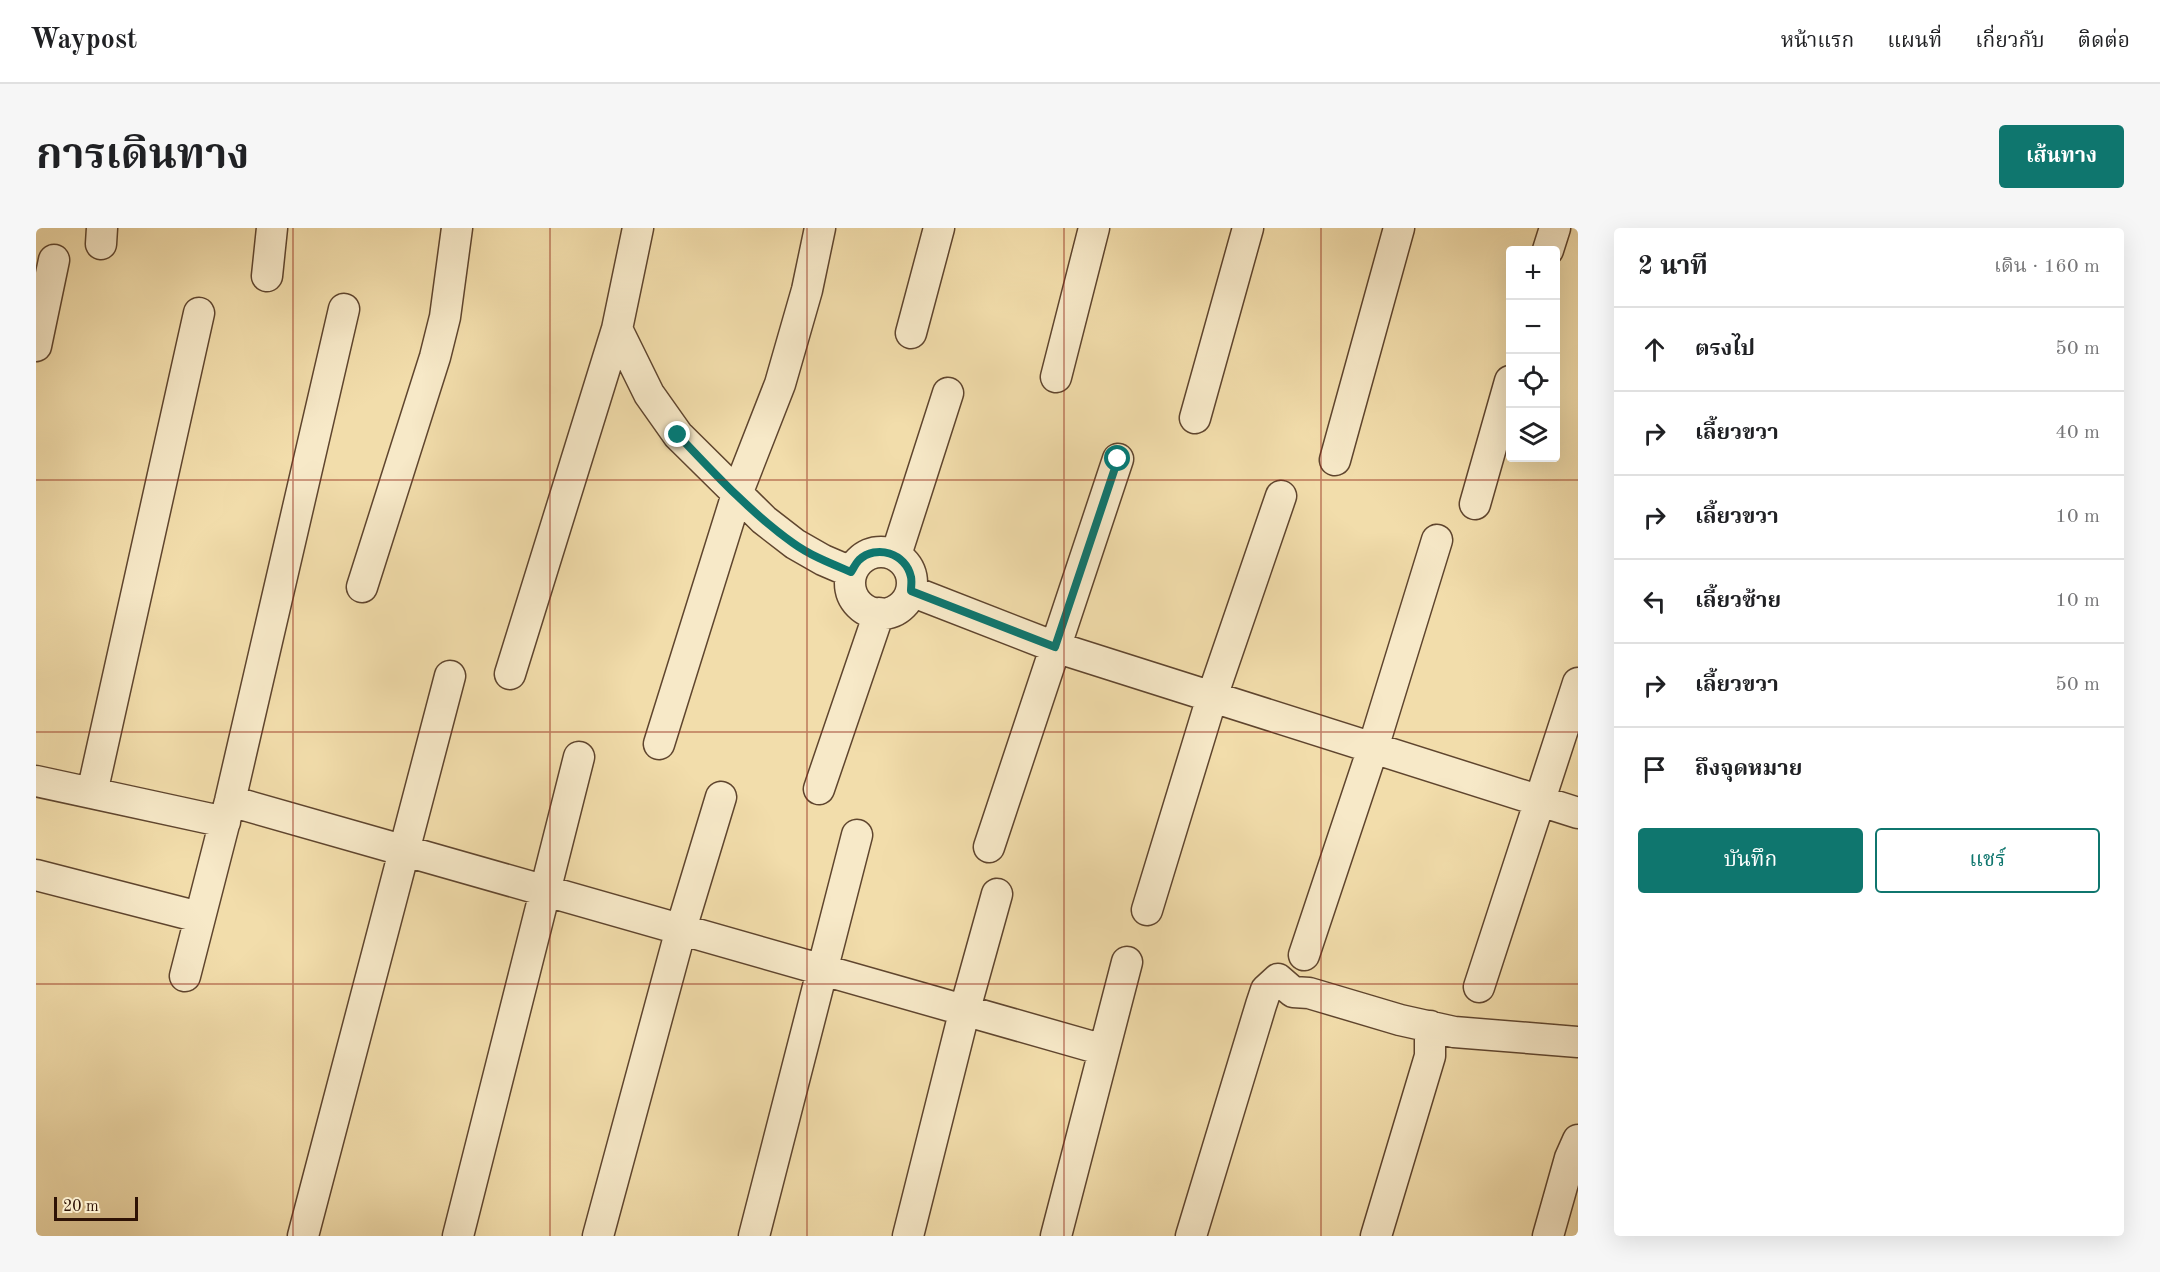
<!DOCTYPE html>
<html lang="th">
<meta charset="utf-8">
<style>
body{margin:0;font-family:"Old Standard TT","Noto Serif Thai",serif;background:#f6f6f6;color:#202124}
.controls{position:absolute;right:18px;top:18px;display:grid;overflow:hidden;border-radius:6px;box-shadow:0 6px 24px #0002}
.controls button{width:54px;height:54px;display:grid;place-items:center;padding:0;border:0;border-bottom:2px solid #e0e0e0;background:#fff;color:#202124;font:30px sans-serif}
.scale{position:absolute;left:18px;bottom:15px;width:84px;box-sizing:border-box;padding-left:6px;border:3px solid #2e1205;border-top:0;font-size:16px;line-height:21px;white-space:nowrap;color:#2e1205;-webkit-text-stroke:4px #f7e9c8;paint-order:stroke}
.stop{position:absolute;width:18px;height:18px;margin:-14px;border:4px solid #0f766e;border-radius:50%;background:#fff}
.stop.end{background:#0f766e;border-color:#fff;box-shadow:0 2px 6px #0008}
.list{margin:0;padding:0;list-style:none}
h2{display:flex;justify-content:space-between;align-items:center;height:78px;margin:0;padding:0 24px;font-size:26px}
h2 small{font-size:20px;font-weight:400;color:#757577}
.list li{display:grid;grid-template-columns:39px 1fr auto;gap:18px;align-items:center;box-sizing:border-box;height:84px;padding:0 24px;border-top:2px solid #e0e0e0}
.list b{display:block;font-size:22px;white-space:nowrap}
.list em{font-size:20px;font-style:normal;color:#757577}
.actions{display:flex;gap:12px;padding:18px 24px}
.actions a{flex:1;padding:14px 0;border:2px solid #0f766e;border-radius:6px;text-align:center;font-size:21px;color:#0f766e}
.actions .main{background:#0f766e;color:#fff}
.icon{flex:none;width:33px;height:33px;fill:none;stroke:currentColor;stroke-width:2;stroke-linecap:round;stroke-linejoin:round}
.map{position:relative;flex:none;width:1542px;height:1008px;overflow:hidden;border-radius:6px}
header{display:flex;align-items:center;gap:36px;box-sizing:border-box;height:84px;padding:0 30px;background:#fff;border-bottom:2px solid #e0e0e0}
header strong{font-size:28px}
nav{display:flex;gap:33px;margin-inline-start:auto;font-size:21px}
.intro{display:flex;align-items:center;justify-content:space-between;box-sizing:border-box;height:144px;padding:0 36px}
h1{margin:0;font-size:42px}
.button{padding:15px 27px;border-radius:6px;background:#0f766e;color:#fff;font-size:21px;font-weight:700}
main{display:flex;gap:36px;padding:0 36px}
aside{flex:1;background:#fff;border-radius:6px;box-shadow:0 6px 24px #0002}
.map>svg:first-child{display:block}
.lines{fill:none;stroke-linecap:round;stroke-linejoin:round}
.minor-casing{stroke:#5f452e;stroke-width:33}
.minor{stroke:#f7e9c8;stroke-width:30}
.route{stroke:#0f766e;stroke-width:8}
.grid{fill:none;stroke:#8f2418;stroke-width:1.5;stroke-opacity:0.55}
</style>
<header>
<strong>Waypost</strong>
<nav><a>หน้าแรก</a><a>แผนที่</a><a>เกี่ยวกับ</a><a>ติดต่อ</a></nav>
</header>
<div class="intro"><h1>การเดินทาง</h1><a class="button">เส้นทาง</a></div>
<main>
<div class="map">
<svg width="1542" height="1008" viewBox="0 0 1542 1008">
<rect width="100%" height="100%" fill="#f2ddab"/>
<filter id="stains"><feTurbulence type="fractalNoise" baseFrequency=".00333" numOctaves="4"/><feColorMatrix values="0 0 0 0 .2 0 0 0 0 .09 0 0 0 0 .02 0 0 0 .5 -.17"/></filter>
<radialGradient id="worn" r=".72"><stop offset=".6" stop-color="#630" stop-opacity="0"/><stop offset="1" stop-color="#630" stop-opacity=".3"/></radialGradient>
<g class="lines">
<defs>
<path id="minor" d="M 602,0 L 581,101 L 613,166 L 642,207 L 728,292 L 759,316 L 787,332 L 815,344
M 65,16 L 66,0
M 1512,22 L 1519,0
M 231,48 L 236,0
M 875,105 L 903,0
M 0,118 L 18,32
M 1020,149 L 1058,0
M 1159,190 L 1212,0
M 1299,232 L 1363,0
M 1439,276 L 1474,153
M814 355a31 31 0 1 1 62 0a31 31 0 1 1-62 0Z
M 860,327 L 912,165
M 326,359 L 399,129 L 409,89 L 421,0
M 875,363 L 1019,419 L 1542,585
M 474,446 L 581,101
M 623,516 L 701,266 L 744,156 L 771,62 L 784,0
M 0,553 L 189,594
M 783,561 L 843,385
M 56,565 L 163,85
M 194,573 L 1068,822
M 953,619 L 1082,231
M 0,647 L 163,689
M 1111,682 L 1176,469 L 1245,268
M 1268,727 L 1337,520 L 1401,312
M 149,748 L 194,573 L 308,81
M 1443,759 L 1542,455
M 267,1008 L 414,448
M 422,1008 L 543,529
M 562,1008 L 645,701 L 685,569
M 718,1008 L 821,607
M 872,1008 L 929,781 L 961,666
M 1020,1008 L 1091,734
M 1155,1008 L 1225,777 L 1230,762 L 1242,751 L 1257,764 L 1273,765 L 1364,792 L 1418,804 L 1542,814
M 1340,1008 L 1394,828 L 1394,798
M 1512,1008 L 1534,930 L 1542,912"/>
</defs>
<!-- minor casing -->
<use href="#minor" class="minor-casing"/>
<!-- minor -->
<use href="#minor" class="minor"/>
</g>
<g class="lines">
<!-- route -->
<path class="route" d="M 642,207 C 678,245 715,285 757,315 C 775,328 796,336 815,344 C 817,341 820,335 823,332 C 840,316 870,325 875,349 C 876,353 875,358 875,363 L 1019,419 L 1082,231"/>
</g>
<!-- grid -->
<path class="grid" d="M 257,0 L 257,1008M 514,0 L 514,1008M 771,0 L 771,1008M 1028,0 L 1028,1008M 1285,0 L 1285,1008M 0,252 L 1542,252M 0,504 L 1542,504M 0,756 L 1542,756"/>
<rect width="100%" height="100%" filter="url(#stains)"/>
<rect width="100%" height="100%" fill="url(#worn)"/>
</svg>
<div class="controls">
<button>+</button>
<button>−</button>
<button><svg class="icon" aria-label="locate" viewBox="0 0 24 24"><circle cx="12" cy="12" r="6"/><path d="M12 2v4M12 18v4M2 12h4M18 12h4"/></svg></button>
<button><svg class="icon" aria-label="layers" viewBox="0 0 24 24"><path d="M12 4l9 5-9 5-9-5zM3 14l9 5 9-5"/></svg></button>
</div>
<div class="scale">20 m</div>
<div class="stop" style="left:1082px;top:231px"></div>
<div class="stop end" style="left:642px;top:207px"></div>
</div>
<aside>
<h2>2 นาที<small>เดิน · 160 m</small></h2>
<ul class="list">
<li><svg class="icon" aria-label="ahead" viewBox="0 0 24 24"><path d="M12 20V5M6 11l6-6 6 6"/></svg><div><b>ตรงไป</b></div><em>50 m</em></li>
<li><svg class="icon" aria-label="right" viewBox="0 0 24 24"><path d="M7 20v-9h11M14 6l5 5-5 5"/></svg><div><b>เลี้ยวขวา</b></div><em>40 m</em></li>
<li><svg class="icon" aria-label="right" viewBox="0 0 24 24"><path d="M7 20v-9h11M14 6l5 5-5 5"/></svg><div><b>เลี้ยวขวา</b></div><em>10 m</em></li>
<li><svg class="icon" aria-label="left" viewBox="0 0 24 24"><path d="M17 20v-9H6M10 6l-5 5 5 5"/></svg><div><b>เลี้ยวซ้าย</b></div><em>10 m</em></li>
<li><svg class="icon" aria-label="right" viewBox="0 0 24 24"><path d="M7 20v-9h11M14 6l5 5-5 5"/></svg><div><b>เลี้ยวขวา</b></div><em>50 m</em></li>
<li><svg class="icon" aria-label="arrive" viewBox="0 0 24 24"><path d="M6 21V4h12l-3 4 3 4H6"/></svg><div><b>ถึงจุดหมาย</b></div></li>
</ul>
<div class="actions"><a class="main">บันทึก</a><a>แชร์</a></div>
</aside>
</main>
